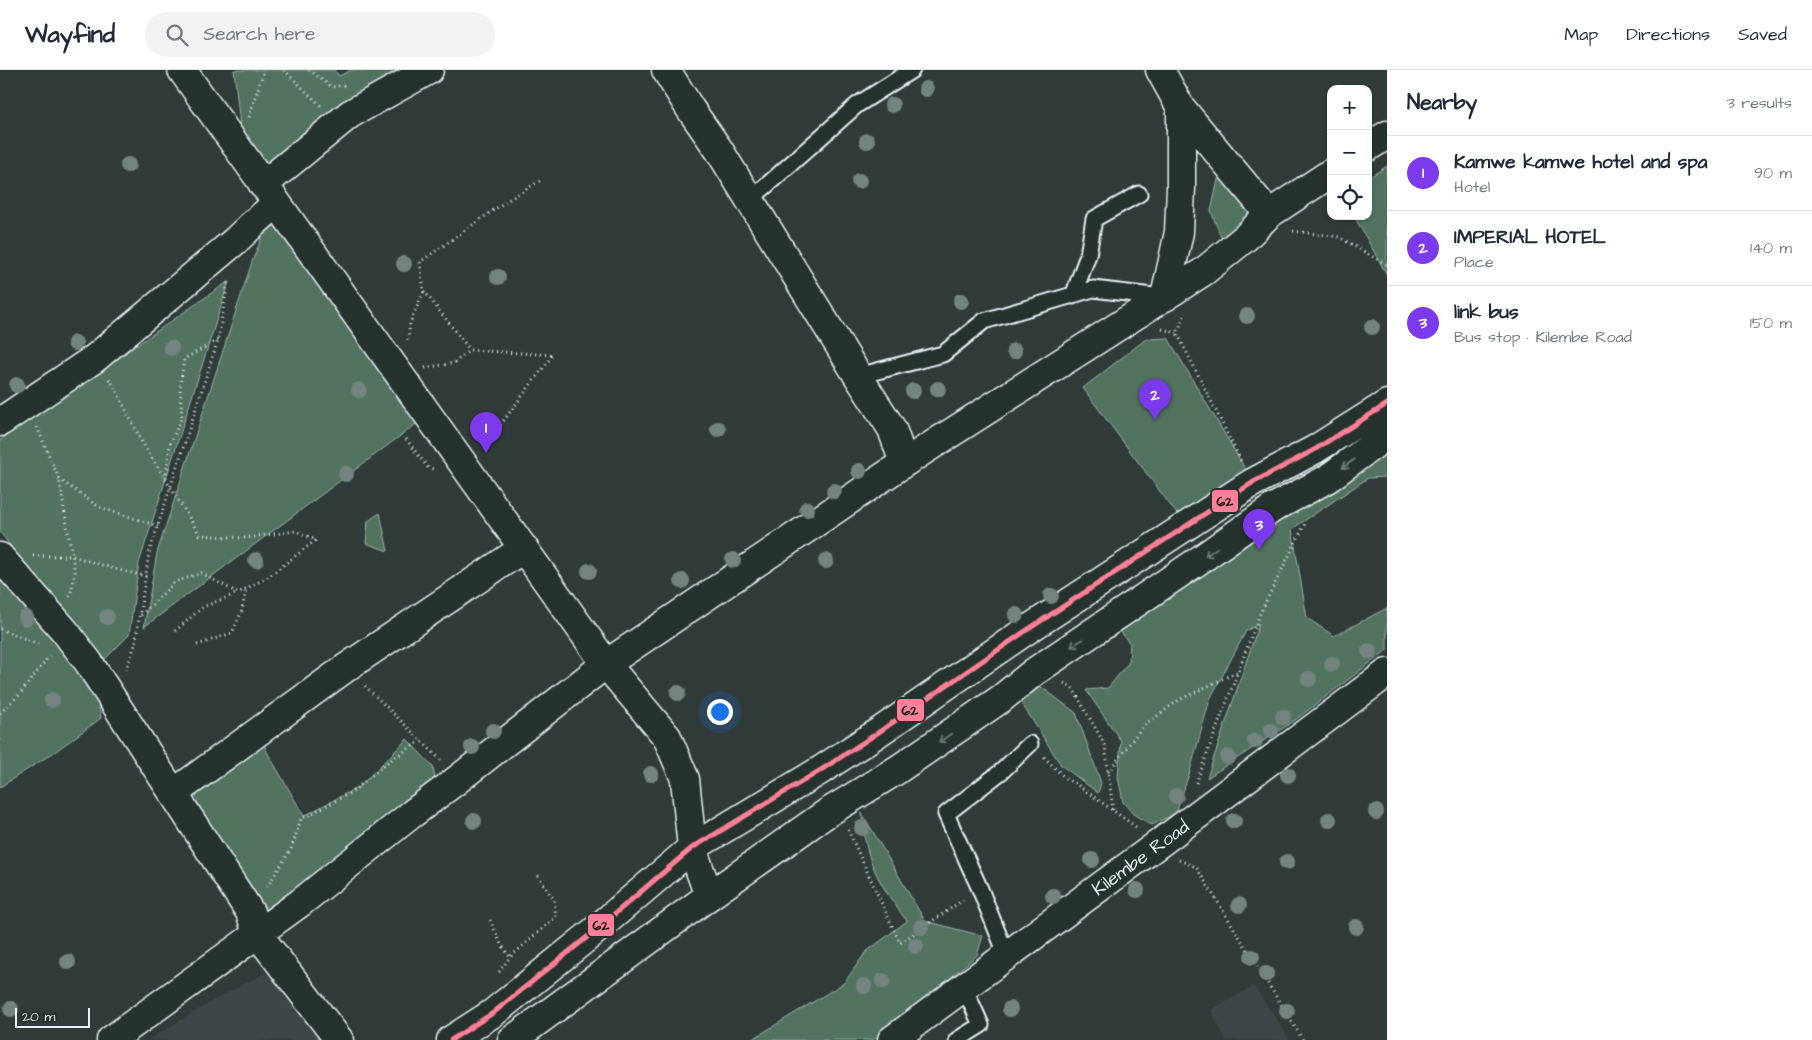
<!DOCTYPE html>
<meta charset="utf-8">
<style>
body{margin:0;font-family:"Architects Daughter",sans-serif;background:#f2f2f3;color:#1f2937}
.controls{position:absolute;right:15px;top:15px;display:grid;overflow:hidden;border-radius:10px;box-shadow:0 1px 4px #0004}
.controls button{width:45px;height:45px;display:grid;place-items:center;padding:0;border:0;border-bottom:1px solid #e0e1e3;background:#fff;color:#1f2937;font:25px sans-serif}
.scale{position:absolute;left:15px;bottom:12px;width:75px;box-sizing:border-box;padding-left:5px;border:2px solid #e8f1f8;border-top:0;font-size:14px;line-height:18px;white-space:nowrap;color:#e8f1f8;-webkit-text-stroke:4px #26332d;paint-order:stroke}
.you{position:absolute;left:719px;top:641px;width:18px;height:18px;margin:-12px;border:4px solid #fff;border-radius:50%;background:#1a73e8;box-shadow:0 0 0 8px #1a73e833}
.badge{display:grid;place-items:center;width:32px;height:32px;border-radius:50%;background:#7c3aed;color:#fff;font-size:16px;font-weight:700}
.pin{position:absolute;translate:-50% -41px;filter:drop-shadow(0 1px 2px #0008)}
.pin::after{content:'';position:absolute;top:26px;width:18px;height:15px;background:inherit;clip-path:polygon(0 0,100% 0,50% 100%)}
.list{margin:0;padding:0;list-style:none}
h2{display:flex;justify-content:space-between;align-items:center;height:65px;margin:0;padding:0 20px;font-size:21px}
h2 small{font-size:16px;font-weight:400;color:#747a83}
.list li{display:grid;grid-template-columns:32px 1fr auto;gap:15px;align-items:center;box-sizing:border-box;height:75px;padding:0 20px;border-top:1px solid #e0e1e3}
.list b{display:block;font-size:19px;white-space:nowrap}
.list p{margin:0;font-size:16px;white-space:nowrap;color:#747a83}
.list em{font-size:16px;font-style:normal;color:#747a83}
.icon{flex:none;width:28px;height:28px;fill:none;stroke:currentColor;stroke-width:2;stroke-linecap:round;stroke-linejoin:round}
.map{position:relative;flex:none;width:1387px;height:970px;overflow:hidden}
header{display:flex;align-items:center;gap:30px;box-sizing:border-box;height:70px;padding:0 25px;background:#fff;border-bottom:1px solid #e0e1e3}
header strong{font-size:24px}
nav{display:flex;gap:28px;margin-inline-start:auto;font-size:18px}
.search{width:350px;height:45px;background:#f2f2f3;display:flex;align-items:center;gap:12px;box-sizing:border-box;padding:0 18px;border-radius:28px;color:#747a83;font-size:19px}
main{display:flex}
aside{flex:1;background:#fff}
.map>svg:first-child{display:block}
.built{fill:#3e4649}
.green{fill:#51735e;stroke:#9cb2ab}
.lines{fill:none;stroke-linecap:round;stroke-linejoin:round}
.service-casing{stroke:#e8f1f8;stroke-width:19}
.minor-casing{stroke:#e8f1f8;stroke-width:31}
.primary-casing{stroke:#e8f1f8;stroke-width:31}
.path{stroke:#e8f1f8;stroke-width:3;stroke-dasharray:1 4;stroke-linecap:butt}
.service{stroke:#26332d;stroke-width:15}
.minor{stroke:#26332d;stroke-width:28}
.primary{stroke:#26332d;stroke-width:28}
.bus-1-casing{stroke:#26332d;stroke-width:9}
.bus-1{stroke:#ff8098;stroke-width:5}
.tree{fill:#758480}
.oneway{stroke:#6a7674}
.labels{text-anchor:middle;stroke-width:4.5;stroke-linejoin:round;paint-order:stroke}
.street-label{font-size:19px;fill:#e8f1f8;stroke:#26332d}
.line-badge{stroke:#26332d;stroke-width:2}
.pale-badge-label{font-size:14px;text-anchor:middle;font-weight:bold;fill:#111}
</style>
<header>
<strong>Wayfind</strong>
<div class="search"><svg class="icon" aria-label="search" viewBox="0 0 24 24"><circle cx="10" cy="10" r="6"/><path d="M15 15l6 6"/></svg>Search here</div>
<nav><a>Map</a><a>Directions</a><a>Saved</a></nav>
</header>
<main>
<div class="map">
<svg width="1387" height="970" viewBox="0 0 1387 970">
<rect width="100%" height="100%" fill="#313c3a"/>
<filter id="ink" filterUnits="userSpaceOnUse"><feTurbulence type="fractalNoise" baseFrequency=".02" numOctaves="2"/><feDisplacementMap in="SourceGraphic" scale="10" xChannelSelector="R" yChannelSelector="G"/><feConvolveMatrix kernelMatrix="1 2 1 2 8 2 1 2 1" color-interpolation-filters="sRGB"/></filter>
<g filter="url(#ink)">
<!-- built -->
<path class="built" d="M 276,897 L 323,970 L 148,970 L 218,928 Z
M 1254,916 L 1290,970 L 1226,970 L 1211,940 Z"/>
<!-- green -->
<path class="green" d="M 234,0 L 334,0 L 339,6 L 351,0 L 429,0 L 300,90 L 258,91 L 240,56 Z
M 1222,92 L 1272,136 L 1226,180 L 1211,141 Z
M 1387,96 L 1387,205 L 1354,146 L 1368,146 L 1368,108 Z
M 272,141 L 423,349 L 144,557 L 157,483 L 252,192 Z
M 229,211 L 139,493 L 129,565 L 105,589 L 79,566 L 0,462 L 0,370 Z
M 1168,268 L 1253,412 L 1191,463 L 1083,318 L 1146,269 Z
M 1387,375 L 1387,407 L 1368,408 L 1292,459 L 1307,548 L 1334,566 L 1387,538 L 1387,580 L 1294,651 L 1207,708 L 1259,554 L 1246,561 L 1210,629 L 1190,701 L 1176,743 L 1152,755 L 1133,744 L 1123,732 L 1118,707 L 1121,671 L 1086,620 L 1108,618 L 1129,592 L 1130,574 L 1111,549 Z
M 380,443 L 388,481 L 366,473 L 368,451 Z
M 0,482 L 96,620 L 101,648 L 56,681 L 0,717 Z
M 1029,614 L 1043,618 L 1076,643 L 1101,713 L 1098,723 L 1061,695 L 1020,631 Z
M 407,669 L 433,697 L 437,721 L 271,845 L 259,838 L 185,724 L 264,673 L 266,680 L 304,746 L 360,716 Z
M 862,743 L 925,851 L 983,866 L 977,885 L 907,945 L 873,970 L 751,970 L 844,913 L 866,882 L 907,851 C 890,829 874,806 867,779 C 864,768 863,755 862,743 Z"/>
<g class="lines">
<defs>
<path id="service" d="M 750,130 L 857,35 L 912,0
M 1073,226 L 1088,185 L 1094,149 L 1139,124
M 858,306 L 943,284 L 984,251 L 1093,219 L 1161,227
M 1007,886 L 980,819 L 946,744 L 1002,701 L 1030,674
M 957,970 L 981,955 L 964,917"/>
<path id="minor" d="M 182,0 L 606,594 L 667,667 L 685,709 L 692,778 L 709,826
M 666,0 L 691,40 L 719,80 L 858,306 L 892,359 L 904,393
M 1160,0 L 1181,38 L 1181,118 L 1179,162 L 1165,227
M 1181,38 L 1269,144
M 1368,77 L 1387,65
M 263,115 L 350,44 L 429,0
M 0,352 L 94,289 L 235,171 L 254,153 L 277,133
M 0,487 L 64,560 L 89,593 L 250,842 L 257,863 L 339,970
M 174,723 L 347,597 L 524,478
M 111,970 L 300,833 L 413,743 L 453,713 L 606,594 L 904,393 L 1203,202 L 1245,168 L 1269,144 L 1331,103
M 451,970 L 493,943 L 591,864 L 692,778 L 821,700 L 876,664 L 1024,562 L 1252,413 L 1314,380 L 1387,334
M 512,970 L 709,826 L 827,743 L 897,700 L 1002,628 L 1034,602 L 1204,487 L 1273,438 L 1327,409 L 1387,365"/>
<path id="primary" d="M 892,970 L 1176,761 L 1387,603"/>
</defs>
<!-- service casing -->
<use href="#service" class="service-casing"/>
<!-- minor casing -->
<use href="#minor" class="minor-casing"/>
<!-- primary casing -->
<use href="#primary" class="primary-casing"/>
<!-- path -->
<path class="path" d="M 284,0 L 321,36
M 309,0 L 332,17 L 345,15
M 249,47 L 264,0
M 1293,161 L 1339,167 L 1387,195
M 424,221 L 470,280 L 553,285
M 1184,246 L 1177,263 L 1241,391
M 1162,259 L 1177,263
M 408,270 L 410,253 L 424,221 L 420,192 L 508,130 L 543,109
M 425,298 L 454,293 L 470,280
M 109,309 L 114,316 L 142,372 L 200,465 L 244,468 L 296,461 L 316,470 L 268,507 L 238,523 L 201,503 L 175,512 L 139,547
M 37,357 L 59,409 L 75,502 L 70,527
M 473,365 L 498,358 L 553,285
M 406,369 L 428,398 L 434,399
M 166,408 L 170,374 L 182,347 L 180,317 L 184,289 L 218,270
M 59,409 L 99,437 L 158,456
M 33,486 L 73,486 L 118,500 L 146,506
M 0,559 L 41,575
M 175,561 L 203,537 L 238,523
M 197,575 L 232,563 L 242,541 L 246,519
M 126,600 L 135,575 L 149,483 L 218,270 L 228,211
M 1064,613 L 1072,617 L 1105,675 L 1113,740
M 365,616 L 441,690
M 0,643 L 19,625 L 51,584
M 1044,687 L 1066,709 L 1076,714 L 1136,757
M 1108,702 L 1143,656 L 1179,630 L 1239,601
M 1196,713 L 1261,541 L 1306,452
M 848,760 L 900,873 L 963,830
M 1179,790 L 1196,797 L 1303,970
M 267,817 L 291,779 L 301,749 L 352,722 L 389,691 L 421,671
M 490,850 L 501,874 L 510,887
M 499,902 L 510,887 L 556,847 L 554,830 L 537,804"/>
<!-- service -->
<use href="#service" class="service"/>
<!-- minor -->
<use href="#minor" class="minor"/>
<!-- primary -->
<use href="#primary" class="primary"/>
<defs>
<path id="bus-1" d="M 451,970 L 493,943 L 591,864 L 692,778 L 821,700 L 876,664 L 1024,562 L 1252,413 L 1314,380 L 1387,334"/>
</defs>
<!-- bus-1 casing -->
<use href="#bus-1" class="bus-1-casing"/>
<!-- bus-1 -->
<use href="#bus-1" class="bus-1"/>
</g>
<!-- trees -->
<g class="tree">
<circle cx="926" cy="19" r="8"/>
<circle cx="892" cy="35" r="8"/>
<circle cx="867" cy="71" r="8"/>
<circle cx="128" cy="95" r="8"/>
<circle cx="859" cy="111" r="8"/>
<circle cx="404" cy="194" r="8"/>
<circle cx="498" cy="207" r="8"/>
<circle cx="961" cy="231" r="8"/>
<circle cx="1247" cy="246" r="8"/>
<circle cx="1372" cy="257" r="8"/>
<circle cx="75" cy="273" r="8"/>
<circle cx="171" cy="278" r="8"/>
<circle cx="1014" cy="281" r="8"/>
<circle cx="17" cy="315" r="8"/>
<circle cx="938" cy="319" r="8"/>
<circle cx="359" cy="320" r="8"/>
<circle cx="913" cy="321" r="8"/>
<circle cx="718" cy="359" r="8"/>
<circle cx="859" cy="401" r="8"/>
<circle cx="346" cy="404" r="8"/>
<circle cx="834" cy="421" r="8"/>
<circle cx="807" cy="439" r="8"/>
<circle cx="256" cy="490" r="8"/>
<circle cx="733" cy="490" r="8"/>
<circle cx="826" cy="491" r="8"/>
<circle cx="589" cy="501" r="8"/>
<circle cx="682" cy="511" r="8"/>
<circle cx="1051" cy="526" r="8"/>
<circle cx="1016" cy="545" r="8"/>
<circle cx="107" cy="547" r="8"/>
<circle cx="26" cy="548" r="8"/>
<circle cx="1369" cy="581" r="8"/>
<circle cx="1332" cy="594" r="8"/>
<circle cx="1309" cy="609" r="8"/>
<circle cx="678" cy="623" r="8"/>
<circle cx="52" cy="630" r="8"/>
<circle cx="1283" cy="647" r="8"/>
<circle cx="493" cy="661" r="8"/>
<circle cx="1271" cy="661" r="8"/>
<circle cx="1255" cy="671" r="8"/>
<circle cx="472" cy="677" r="8"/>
<circle cx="1228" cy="687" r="8"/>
<circle cx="651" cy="704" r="8"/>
<circle cx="1288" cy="705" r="8"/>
<circle cx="1176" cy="726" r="8"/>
<circle cx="1376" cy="742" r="8"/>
<circle cx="1329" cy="750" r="8"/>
<circle cx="474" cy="751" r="8"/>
<circle cx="1234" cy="751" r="8"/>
<circle cx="862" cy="758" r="8"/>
<circle cx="1092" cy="790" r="8"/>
<circle cx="1287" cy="792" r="8"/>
<circle cx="1137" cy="820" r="8"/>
<circle cx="1053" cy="826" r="8"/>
<circle cx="1239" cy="835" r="8"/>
<circle cx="921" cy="857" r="8"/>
<circle cx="1356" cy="857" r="8"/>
<circle cx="916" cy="876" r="8"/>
<circle cx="1252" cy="887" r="8"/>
<circle cx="68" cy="892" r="8"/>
<circle cx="1266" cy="904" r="8"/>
<circle cx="883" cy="911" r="8"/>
<circle cx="864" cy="916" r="8"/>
<circle cx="11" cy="939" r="8"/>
<circle cx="1010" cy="939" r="8"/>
<circle cx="1287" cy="941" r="8"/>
</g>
<!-- one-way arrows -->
<defs><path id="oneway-shaft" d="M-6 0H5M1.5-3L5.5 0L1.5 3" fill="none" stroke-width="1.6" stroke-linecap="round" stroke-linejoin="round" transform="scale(1.25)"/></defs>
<g class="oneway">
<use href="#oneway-shaft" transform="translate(1348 394) rotate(144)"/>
<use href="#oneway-shaft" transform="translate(1211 482) rotate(145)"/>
<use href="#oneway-shaft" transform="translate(1077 573) rotate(146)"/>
<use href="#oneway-shaft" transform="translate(945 668) rotate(146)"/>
</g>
</g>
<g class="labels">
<!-- street labels -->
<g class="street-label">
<text transform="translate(1140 787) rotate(-36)" y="7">Kilembe Road</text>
</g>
</g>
<g class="line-badge">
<rect x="1211" y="419" width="28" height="24" rx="5" fill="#ff8098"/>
<rect x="896" y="628" width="29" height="24" rx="5" fill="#ff8098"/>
<rect x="587" y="843" width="28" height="24" rx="5" fill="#ff8098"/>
</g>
<g class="pale-badge-label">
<text x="1225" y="436">62</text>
<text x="910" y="645">62</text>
<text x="601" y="860">62</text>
</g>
</svg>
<div class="controls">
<button>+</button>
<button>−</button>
<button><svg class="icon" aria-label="locate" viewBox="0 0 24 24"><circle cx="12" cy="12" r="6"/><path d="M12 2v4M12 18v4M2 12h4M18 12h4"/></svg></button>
</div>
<div class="scale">20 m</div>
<div class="you"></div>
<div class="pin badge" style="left:486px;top:383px">1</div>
<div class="pin badge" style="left:1155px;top:350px">2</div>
<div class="pin badge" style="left:1259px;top:480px">3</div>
</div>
<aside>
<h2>Nearby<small>3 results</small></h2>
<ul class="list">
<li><span class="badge">1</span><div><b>Kamwe kamwe hotel and spa</b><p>Hotel</p></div><em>90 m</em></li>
<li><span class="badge">2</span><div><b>IMPERIAL HOTEL</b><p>Place</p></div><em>140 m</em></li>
<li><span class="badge">3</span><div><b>link bus</b><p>Bus stop · Kilembe Road</p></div><em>150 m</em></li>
</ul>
</aside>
</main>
